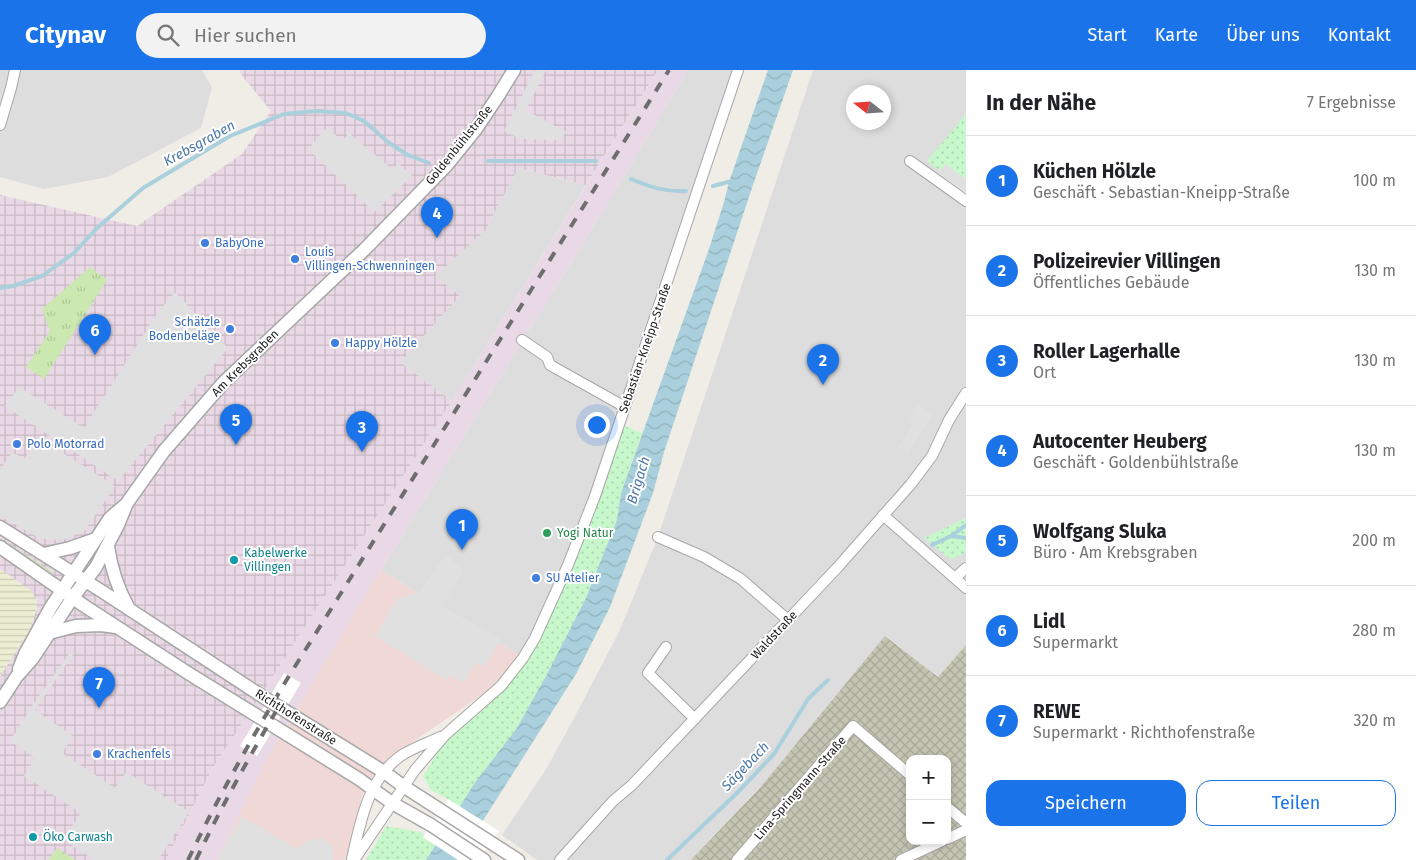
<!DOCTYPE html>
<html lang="de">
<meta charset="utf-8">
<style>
body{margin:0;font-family:"Fira Sans",sans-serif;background:#f2f2f2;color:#202124}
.controls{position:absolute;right:15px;bottom:15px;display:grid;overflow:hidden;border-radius:10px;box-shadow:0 2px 8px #0003}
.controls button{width:45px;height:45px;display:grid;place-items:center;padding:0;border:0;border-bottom:1px solid #e0e0e0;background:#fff;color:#202124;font:25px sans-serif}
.compass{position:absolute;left:846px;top:15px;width:45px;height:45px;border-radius:50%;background:#fff;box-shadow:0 2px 8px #0003;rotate:287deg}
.you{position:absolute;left:596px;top:354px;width:18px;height:18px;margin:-12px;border:4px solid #fff;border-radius:50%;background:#1a73e8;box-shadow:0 0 0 8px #1a73e833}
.badge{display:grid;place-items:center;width:32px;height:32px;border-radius:50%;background:#1a73e8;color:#fff;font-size:16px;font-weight:700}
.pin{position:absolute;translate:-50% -41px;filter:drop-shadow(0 1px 2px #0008)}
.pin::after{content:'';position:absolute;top:26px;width:18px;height:15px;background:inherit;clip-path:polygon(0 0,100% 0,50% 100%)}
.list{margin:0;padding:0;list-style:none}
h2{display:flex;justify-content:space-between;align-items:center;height:65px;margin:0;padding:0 20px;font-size:21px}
h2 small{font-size:16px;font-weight:400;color:#757577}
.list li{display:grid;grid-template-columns:32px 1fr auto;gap:15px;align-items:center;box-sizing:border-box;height:90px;padding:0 20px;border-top:1px solid #e0e0e0}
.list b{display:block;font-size:19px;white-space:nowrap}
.list p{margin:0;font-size:16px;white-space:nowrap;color:#757577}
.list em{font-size:16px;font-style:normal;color:#757577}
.actions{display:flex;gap:10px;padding:15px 20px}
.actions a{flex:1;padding:11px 0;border:1px solid #1a73e8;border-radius:15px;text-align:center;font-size:18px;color:#1a73e8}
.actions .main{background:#1a73e8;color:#fff}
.icon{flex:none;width:28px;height:28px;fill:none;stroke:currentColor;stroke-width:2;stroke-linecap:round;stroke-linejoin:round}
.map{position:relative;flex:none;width:966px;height:790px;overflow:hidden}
header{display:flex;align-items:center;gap:30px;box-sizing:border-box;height:70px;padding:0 25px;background:#1a73e8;color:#fff}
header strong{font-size:24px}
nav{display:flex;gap:28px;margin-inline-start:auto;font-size:18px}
.search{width:350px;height:45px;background:#f2f2f2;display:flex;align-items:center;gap:12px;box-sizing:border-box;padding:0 18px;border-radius:28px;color:#757577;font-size:19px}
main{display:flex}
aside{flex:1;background:#fff}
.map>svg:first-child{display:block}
.residential{fill:#dedddd;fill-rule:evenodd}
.commercial{fill:#f0d8d7}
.industrial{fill:url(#industrial-grid)}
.railway{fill:#e9d9e6}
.construction{fill:url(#construction-cross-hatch);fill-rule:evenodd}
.farmland{fill:url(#farmland-rules)}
.grass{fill:url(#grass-tufts)}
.park{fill:url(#park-dots)}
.parking{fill:#e0e0e0}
.water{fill:url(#water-waves)}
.pier{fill:#fff}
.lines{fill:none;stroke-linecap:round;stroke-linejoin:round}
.stream{stroke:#a9d0dc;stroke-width:4}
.minor-casing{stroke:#a7a7a7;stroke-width:12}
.tertiary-casing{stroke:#a7a7a7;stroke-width:15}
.minor{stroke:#fff;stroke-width:10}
.tertiary{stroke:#fff;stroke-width:12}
.rail{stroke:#6e6e6e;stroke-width:4;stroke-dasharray:10 10;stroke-linecap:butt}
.shop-dot{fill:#3f7fe0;stroke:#fff;stroke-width:2}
.leisure-dot{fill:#2e9e5b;stroke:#fff;stroke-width:2}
.culture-dot{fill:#0f9aa8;stroke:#fff;stroke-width:2}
.labels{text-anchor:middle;stroke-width:4;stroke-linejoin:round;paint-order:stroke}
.street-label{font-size:12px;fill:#202020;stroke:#fff}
.shop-label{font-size:12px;fill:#366cbe;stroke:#fff;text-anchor:start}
.leisure-label{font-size:12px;fill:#27864d;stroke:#fff;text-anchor:start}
.culture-label{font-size:12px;fill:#0d838f;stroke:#fff;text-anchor:start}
.water-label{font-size:14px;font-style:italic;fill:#4b77a6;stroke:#fff}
</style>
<header>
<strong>Citynav</strong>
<div class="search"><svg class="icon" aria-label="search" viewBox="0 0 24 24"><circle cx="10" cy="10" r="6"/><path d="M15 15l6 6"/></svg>Hier suchen</div>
<nav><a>Start</a><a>Karte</a><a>Über uns</a><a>Kontakt</a></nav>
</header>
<main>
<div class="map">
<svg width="966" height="790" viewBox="0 0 966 790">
<defs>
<pattern id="industrial-grid" width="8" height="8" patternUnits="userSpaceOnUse" patternTransform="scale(1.25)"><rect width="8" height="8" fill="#e9d9e6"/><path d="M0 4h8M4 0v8" fill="none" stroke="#c8bac5"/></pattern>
<pattern id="construction-cross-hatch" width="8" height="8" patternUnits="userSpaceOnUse" patternTransform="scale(1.25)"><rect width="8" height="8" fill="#c4c5b2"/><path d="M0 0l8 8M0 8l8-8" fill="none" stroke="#a8a999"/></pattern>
<pattern id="farmland-rules" width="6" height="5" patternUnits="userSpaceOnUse" patternTransform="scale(1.25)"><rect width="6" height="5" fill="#eceed3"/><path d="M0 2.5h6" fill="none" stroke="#caccb5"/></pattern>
<pattern id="grass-tufts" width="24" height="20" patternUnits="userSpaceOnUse" patternTransform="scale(1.25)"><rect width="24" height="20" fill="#cae8af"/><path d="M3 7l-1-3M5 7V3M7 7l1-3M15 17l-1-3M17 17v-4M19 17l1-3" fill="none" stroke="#adc796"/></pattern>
<pattern id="park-dots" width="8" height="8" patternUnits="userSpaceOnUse" patternTransform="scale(1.25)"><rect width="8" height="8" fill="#c6f8cb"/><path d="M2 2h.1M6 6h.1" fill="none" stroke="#aad4ae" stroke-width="1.8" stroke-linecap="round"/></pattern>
<pattern id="water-waves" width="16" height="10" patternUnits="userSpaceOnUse" patternTransform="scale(1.25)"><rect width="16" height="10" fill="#a9d0dc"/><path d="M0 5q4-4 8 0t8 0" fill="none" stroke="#91b2bc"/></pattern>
</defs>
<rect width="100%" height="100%" fill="#f0ede7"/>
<!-- residential -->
<path class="residential" d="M 0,0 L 202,0 L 212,18 L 201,58 L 108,107 L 44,119 L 0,107 Z
M 688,0 L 735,0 L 596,417 L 531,569 L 519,585 L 381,500 L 614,123 Z
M 813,0 L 966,0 L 966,575 L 938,607 L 886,566 L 759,719 L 691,790 L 537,790 L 502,765 L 545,701 L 572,652 L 619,562 L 658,467 ZM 854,22 L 884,22 L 884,52 L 854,52 Z
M 518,98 L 586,115 L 452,331 L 400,292 L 459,227 L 435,206 L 485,161 Z"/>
<!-- commercial -->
<path class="commercial" d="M 381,500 L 519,585 L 496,613 L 479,627 L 389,688 L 370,710 L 361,729 L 351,776 L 345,790 L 216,790 L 270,684 Z"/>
<!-- industrial -->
<path class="industrial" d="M 239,0 L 658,0 L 586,115 L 518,98 L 485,161 L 435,206 L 460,226 L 400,292 L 452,331 L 268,614 L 214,696 L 166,790 L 0,790 L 0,606 L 29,562 L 37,538 L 37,530 L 30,520 L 0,499 L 0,125 L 137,156 L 242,84 L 271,41 L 243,7 Z"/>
<!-- railway -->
<path class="railway" d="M 658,0 L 688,0 L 614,123 L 381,500 L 270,684 L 216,790 L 166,790 L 214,696 L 268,614 L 452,331 Z"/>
<!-- construction -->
<path class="construction" d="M 885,566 L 938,607 L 966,575 L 966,790 L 691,790 L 759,719 ZM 910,689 L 947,689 L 947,771 L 910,771 Z"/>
<!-- farmland -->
<path class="farmland" d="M 0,499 L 30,520 L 37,530 L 37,538 L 29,562 L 0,606 Z"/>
<!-- grass -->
<path class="grass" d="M 90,197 L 107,210 L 44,309 L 26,297 L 50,261 L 42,239 Z
M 0,468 L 52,502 L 50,505 L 0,472 Z
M 57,778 L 75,790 L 48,790 Z"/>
<!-- park -->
<path class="park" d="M 966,44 L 966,121 L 927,91 Z
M 620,354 L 642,363 L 621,423 L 617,450 L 586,528 L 546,606 L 517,658 L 474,714 L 459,737 L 448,729 L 431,720 L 423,706 L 432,692 L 445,665 L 501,616 L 535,568 Z
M 966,448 L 966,485 L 965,483 L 951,489 L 949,488 L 924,468 Z
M 386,756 L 420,762 L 424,765 L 423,768 L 435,775 L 426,790 L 366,790 Z"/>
<!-- parking -->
<path class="parking" d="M 535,0 L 546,0 L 526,40 L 566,62 L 561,70 L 520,69 L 504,61 Z
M 327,57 L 342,71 L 349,63 L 392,99 L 398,93 L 412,106 L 374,142 L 308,79 Z
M 946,94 L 966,109 L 966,124 L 938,102 Z
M 175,222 L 228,278 L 118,411 L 5,336 L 19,317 L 84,358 L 158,242 Z
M 917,334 L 933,344 L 908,383 L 898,377 L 913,354 L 907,350 Z
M 39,368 L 115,416 L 84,462 L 62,470 L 41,469 L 0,446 L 0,400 L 12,382 L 24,389 Z
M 446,484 L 464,501 L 442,536 L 501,569 L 484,598 L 476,593 L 464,613 L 450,605 L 447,610 L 375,566 L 397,529 L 419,522 Z
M 74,583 L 35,640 L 73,666 L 62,683 L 115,718 L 126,702 L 189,742 L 158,790 L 94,790 L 63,769 L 81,743 L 24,706 L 35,688 L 10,671 L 32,636 L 69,584 Z
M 242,747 L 295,778 L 309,771 L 321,767 L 333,776 L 333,790 L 218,790 L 226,773 Z"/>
<!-- water -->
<path class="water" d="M 768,0 L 793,0 L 753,115 L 664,382 L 653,423 L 610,537 L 576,604 L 458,790 L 426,790 L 474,714 L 517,658 L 546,606 L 586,528 L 617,450 L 621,423 L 709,179 L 724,132 L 729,112 Z"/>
<!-- pier -->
<path class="pier" d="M 284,603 L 301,613 L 257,686 L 240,676 Z
M 448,729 L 499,761 L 478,790 L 458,790 L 423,767 Z"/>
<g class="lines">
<!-- stream -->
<path class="stream" d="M 488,91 L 596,91
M 631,109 C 650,117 665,122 686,121
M 713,116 L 732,111
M 0,218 L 13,216 L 42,206 L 74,183 L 96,159 L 143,118 L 230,66 L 284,44 L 317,41 L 346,43 L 364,51 L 389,73 L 408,85 L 429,93
M 951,466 L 966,468
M 932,475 L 951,466 L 966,455
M 667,790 L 738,722 L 774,684 L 808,629 L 828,610"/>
<defs>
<path id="minor" d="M 0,55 L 11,18 L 15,0
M 910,91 L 966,131
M 522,270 L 547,287 L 550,295 L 625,337
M 883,445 L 966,518
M 658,467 L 704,487 L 741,509 L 788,550
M 955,508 L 966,498
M 666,577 L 648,603 L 695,649
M 947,737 L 966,753
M 947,769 L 966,760
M 352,789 C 360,754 367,712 398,688 C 407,680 428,673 440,667
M 354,790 L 415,700 L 445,665 L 501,616 L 523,588 L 535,568 L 568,495 L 595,426 L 738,0
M 560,790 L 613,731 L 632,715 L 837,498 L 911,414 L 932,386 L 949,350 L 966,323
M 737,790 L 853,656 L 910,705
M 901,790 L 942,771"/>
<path id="tertiary" d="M 0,457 L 103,522 L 271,632 L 384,702 L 403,716 L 518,790
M 108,476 C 111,498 117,517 128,537
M 0,477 L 86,537 L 188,603 L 359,709 L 392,733 L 431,755 L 484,790
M 44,484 L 70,478 L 96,469
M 49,563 L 76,556 L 101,555 L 116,557
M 19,599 L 25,584 L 51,537 L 110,448 L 124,436
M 0,632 L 17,606 L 33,588 L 73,527 L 96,497 L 118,455 L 127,433 L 164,381 L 224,312 L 364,180 L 446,96 L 476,59 L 498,26 L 514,0"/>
</defs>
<!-- minor casing -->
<use href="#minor" class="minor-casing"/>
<!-- tertiary casing -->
<use href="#tertiary" class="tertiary-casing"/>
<!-- minor -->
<use href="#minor" class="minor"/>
<!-- tertiary -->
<use href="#tertiary" class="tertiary"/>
<!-- rail -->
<path class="rail" d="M 188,790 C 218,727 253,666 289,606 L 669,0
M 196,790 C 221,737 250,686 279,636"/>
</g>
<!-- markers -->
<g class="shop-dot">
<circle cx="205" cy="173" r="5"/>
<circle cx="295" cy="189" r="5"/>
<circle cx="230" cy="259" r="5"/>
<circle cx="335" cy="273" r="5"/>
<circle cx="17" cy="374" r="5"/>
<circle cx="536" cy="508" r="5"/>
<circle cx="97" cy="684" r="5"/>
</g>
<circle class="leisure-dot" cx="547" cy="463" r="5"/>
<g class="culture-dot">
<circle cx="234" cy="490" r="5"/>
<circle cx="33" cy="767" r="5"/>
</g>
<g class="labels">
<!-- street labels -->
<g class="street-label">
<text transform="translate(459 75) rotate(-51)" y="4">Goldenbühlstraße</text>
<text transform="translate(645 278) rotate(-71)" y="4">Sebastian-Kneipp-Straße</text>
<text transform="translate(245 293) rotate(-45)" y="4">Am Krebsgraben</text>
<text transform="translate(774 565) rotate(-47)" y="4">Waldstraße</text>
<text transform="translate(296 647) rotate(32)" y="4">Richthofenstraße</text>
<text transform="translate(800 718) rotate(-49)" y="4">Lina-Springmann-Straße</text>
</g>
<!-- shop labels -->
<g class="shop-label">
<text x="215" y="177">BabyOne</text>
<text x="305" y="186">Louis<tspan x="305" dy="14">Villingen-Schwenningen</tspan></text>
<text x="220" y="256" text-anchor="end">Schätzle<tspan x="220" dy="14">Bodenbeläge</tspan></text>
<text x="345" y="277">Happy Hölzle</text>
<text x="27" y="378">Polo Motorrad</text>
<text x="546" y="512">SU Atelier</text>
<text x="107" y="688">Krachenfels</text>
</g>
<!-- leisure labels -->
<g class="leisure-label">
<text x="557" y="467">Yogi Natur</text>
</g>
<!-- culture labels -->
<g class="culture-label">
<text x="244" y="487">Kabelwerke<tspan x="244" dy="14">Villingen</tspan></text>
<text x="43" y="771">Öko Carwash</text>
</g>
<!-- water labels -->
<g class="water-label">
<text transform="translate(199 73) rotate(-29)" y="5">Krebsgraben</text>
<text transform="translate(638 410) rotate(-73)" y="5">Brigach</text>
<text transform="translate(745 696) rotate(-46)" y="5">Sägebach</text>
</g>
</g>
</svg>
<div class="controls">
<button>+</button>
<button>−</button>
</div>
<svg class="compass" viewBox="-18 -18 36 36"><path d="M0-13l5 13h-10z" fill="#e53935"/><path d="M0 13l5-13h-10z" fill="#757577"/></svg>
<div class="you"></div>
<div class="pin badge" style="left:462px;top:480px">1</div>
<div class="pin badge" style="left:823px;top:315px">2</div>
<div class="pin badge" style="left:362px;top:382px">3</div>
<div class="pin badge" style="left:437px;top:168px">4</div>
<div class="pin badge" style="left:236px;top:375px">5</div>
<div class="pin badge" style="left:95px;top:285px">6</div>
<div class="pin badge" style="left:99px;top:638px">7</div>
</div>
<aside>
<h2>In der Nähe<small>7 Ergebnisse</small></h2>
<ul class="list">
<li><span class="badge">1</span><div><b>Küchen Hölzle</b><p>Geschäft · Sebastian-Kneipp-Straße</p></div><em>100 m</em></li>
<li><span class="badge">2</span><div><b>Polizeirevier Villingen</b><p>Öffentliches Gebäude</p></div><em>130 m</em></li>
<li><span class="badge">3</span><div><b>Roller Lagerhalle</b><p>Ort</p></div><em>130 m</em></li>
<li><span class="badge">4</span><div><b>Autocenter Heuberg</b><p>Geschäft · Goldenbühlstraße</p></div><em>130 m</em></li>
<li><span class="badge">5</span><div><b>Wolfgang Sluka</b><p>Büro · Am Krebsgraben</p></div><em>200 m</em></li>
<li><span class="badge">6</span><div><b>Lidl</b><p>Supermarkt</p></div><em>280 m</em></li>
<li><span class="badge">7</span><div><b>REWE</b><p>Supermarkt · Richthofenstraße</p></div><em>320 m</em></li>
</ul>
<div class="actions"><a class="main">Speichern</a><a>Teilen</a></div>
</aside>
</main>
